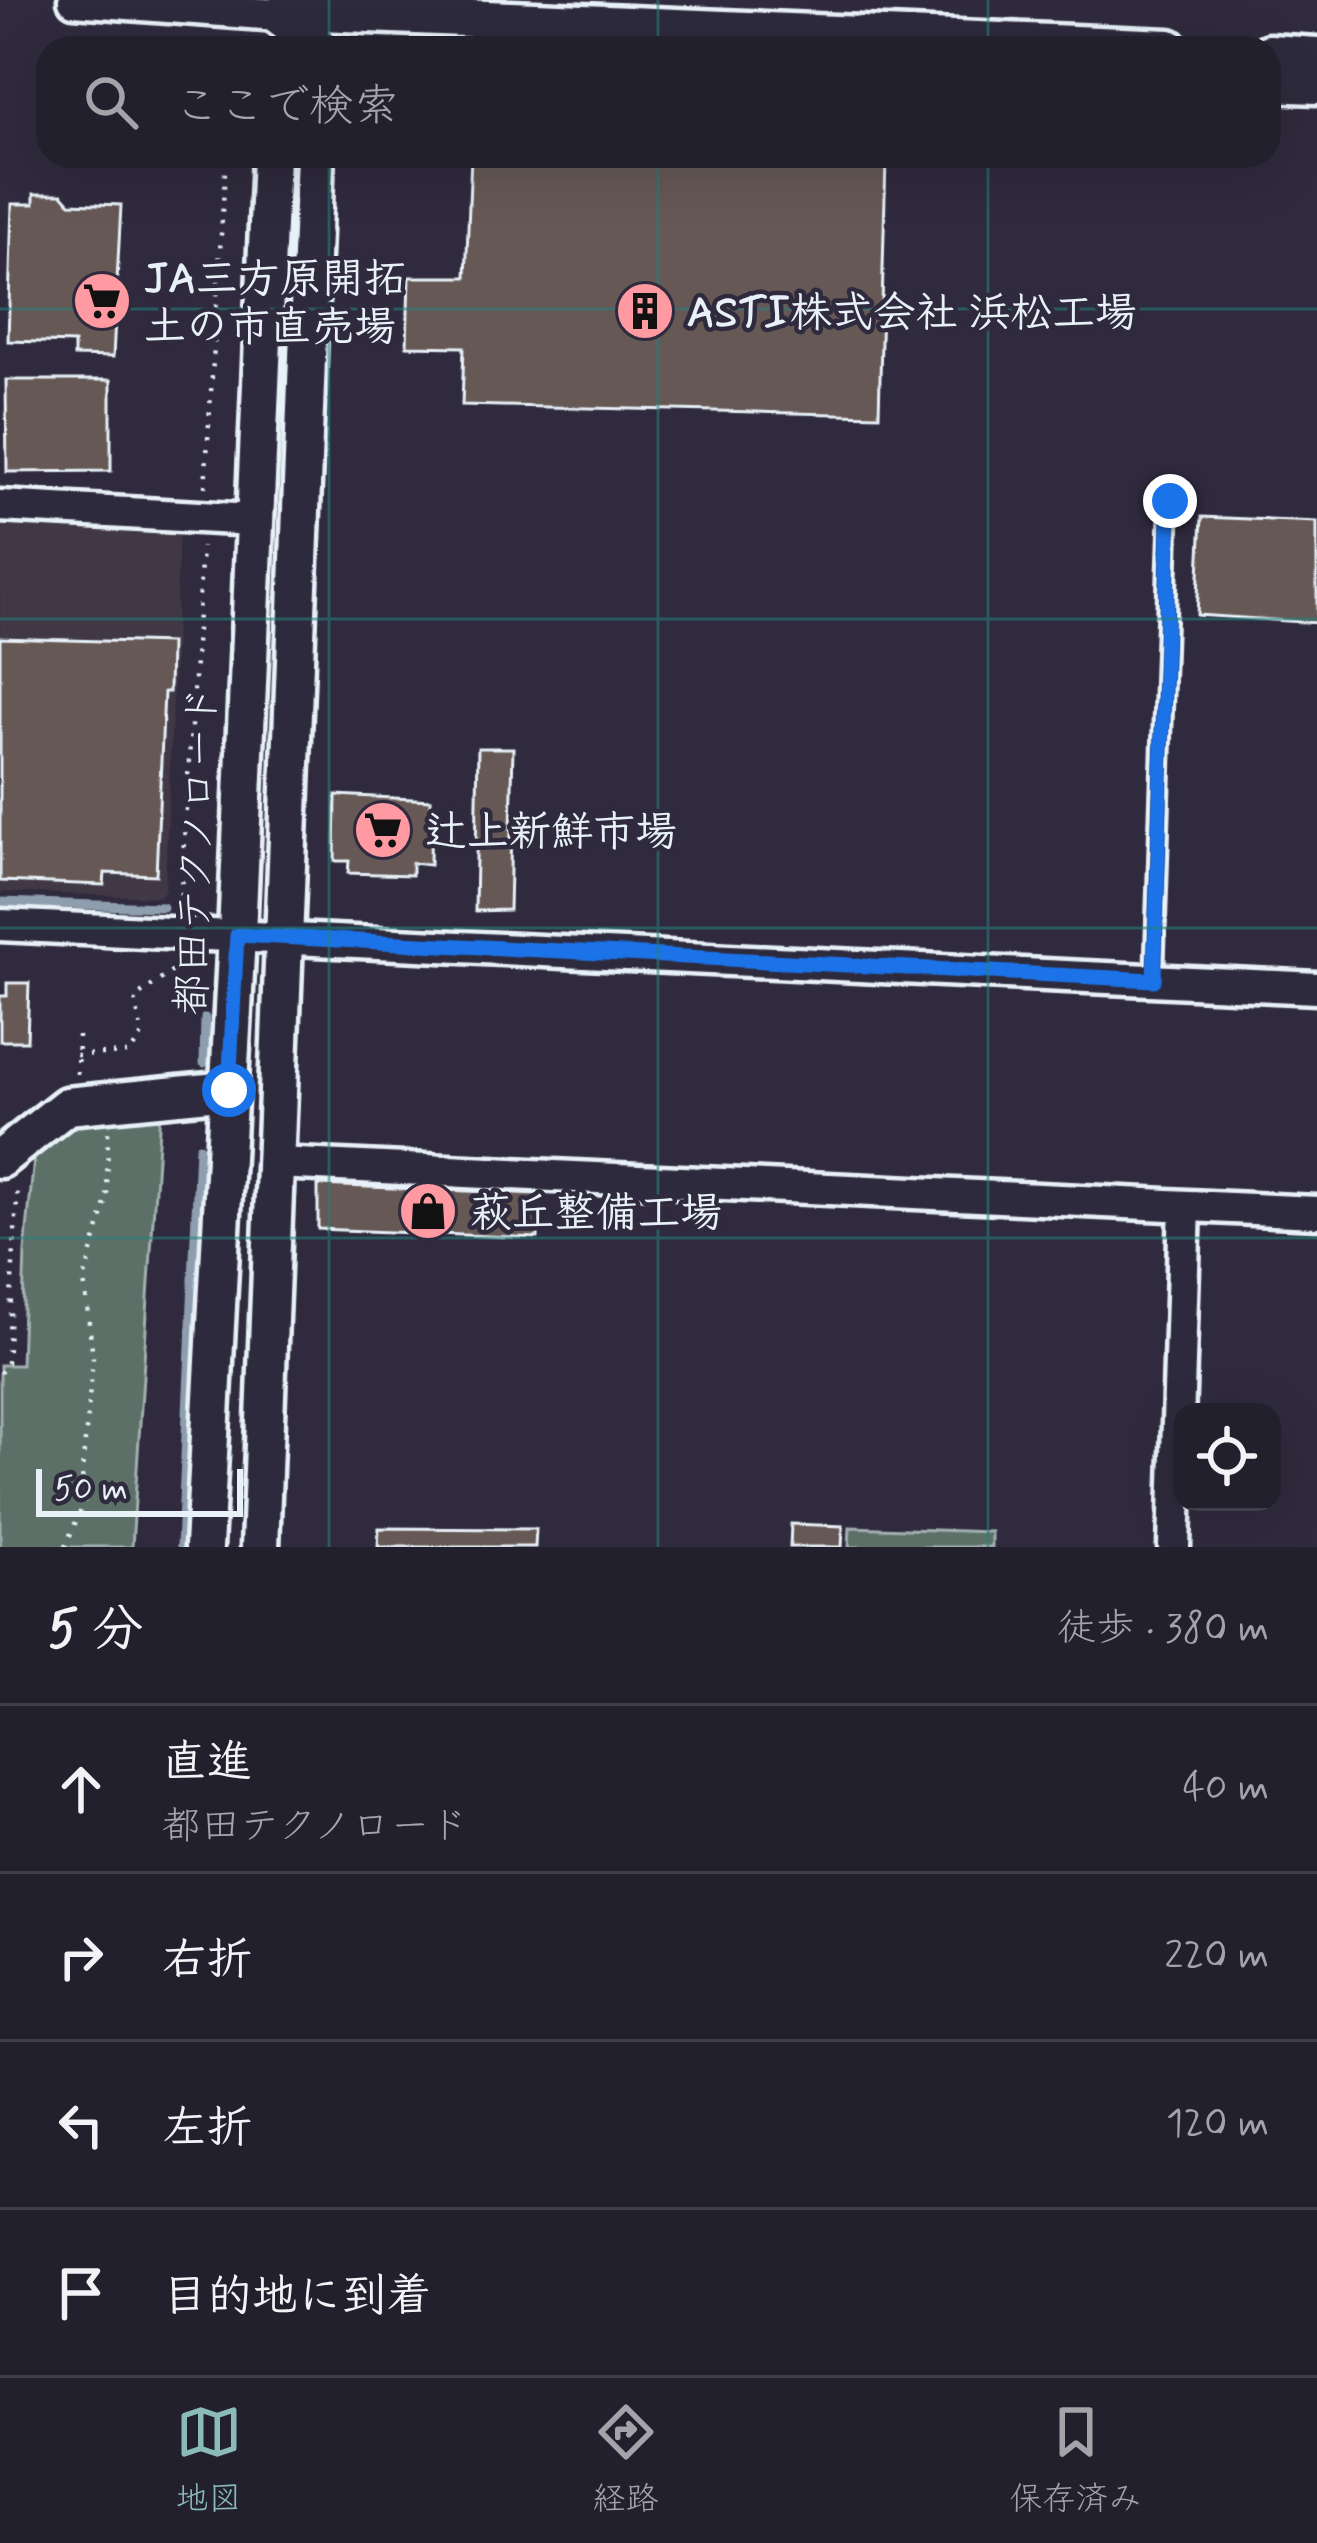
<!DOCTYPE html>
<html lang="ja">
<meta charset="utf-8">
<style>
body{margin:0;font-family:Mynerve,"Klee One",sans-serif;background:#2b2836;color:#f1f3f6}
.controls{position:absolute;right:36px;bottom:36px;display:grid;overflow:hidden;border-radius:24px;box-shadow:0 12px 48px #0002}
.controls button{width:108px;height:108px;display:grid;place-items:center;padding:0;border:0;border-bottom:3px solid #403e4a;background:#23202e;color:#f1f3f6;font:60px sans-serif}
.scale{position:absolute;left:36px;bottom:30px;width:207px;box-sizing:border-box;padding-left:12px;border:6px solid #e8f1f8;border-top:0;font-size:33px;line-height:42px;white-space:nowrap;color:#e8f1f8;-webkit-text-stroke:9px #2f2a3d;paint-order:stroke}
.stop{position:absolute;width:36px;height:36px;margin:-27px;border:9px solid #1a73e8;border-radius:50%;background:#fff}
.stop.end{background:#1a73e8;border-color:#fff;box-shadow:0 3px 12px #0008}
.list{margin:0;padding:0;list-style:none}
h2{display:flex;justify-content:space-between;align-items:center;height:156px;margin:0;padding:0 48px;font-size:51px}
h2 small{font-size:39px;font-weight:400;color:#a3a3aa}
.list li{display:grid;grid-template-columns:78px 1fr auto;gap:36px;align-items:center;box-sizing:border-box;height:168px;padding:0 48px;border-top:3px solid #403e4a}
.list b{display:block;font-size:45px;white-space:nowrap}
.list p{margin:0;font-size:39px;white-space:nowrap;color:#a3a3aa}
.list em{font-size:39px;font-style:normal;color:#a3a3aa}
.icon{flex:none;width:66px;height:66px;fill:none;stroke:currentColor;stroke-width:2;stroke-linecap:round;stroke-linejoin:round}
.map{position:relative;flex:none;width:1317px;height:1547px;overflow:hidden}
.search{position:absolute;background:#23202e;box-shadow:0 12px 48px #0002;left:36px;right:36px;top:36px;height:132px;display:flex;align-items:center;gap:30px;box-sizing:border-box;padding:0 42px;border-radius:36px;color:#a3a3aa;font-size:45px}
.sheet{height:828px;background:#23202e}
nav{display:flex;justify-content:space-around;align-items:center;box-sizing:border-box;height:168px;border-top:3px solid #403e4a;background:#23202e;font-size:33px;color:#a3a3aa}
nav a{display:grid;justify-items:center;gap:6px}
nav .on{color:#8bbbb9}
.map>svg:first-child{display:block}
.built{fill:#3f3844}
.green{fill:#5d6f67;stroke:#a2b0b0;stroke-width:3}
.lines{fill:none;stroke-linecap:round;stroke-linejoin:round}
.stream{stroke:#8e9eae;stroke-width:9}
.building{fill:#655854;stroke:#e8f1f8;stroke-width:3}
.service-casing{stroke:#e8f1f8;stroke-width:24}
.minor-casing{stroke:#e8f1f8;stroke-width:39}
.tertiary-casing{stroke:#e8f1f8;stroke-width:45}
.path{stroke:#e8f1f8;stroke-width:4.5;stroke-dasharray:3 9;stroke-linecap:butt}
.service{stroke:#2f2a3d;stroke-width:15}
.minor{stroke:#2f2a3d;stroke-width:30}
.tertiary{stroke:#2f2a3d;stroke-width:36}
.route{stroke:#1a73e8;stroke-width:15}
.grid{fill:none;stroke:#25827c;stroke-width:3;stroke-opacity:0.55}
.labels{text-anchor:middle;stroke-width:9;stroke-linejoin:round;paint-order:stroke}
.poi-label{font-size:42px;font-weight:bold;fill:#e8f1f8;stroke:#2f2a3d;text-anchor:start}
.street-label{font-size:42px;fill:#e8f1f8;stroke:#2f2a3d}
</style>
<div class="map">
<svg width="1317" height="1547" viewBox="0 0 1317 1547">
<rect width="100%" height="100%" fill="#2f2a3d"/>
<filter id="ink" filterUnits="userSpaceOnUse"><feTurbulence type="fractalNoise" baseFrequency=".00833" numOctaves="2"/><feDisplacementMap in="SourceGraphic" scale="24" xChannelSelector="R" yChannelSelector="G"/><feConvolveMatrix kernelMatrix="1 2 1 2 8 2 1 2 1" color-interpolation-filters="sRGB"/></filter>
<g filter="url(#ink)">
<!-- built -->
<path class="built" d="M 0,526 L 179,532 L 165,889 L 160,897 L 0,892 Z"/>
<!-- green -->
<path class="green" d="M 160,1111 L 132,1547 L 0,1547 L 0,1365 L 21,1365 L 25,1251 L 34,1158 L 73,1124 Z
M 850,1527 L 991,1532 L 991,1547 L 849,1547 Z"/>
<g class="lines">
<!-- stream -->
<path class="stream" d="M 0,902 L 163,907
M 204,1063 L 205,1018
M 181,1547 L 199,1147"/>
</g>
<!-- building -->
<path class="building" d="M 471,156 L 803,156 L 803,162 L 886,160 L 879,415 L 462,405 L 464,347 L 407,346 L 409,277 L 466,277 Z
M 34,194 L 62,194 L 70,203 L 121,205 L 113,357 L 74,356 L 74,343 L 8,341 L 12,204 L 34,204 Z
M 6,380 L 111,380 L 111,471 L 7,472 Z
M 1202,517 L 1317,522 L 1317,623 L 1197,615 Z
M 0,638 L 170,643 L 169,692 L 164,692 L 156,875 L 105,873 L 104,885 L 0,881 Z
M 478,748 L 513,748 L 509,910 L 475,911 Z
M 336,795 L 431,800 L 430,865 L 412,863 L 412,875 L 348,873 L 349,861 L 335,861 Z
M 7,983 L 29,983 L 27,1041 L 0,1041 L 0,996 L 7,996 Z
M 318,1185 L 540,1194 L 538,1238 L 318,1229 Z
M 791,1524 L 843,1526 L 842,1547 L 790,1547 Z
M 379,1528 L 536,1529 L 535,1547 L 378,1547 Z"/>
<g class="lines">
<defs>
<path id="service" d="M 1154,980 L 1170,501"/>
<path id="minor" d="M 74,0 L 278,15
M 0,506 L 253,520
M 0,925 L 1317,988
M 276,1163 L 1317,1212
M 1174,1547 L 1185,1206"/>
<path id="tertiary" d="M 278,15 L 321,12 L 1169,48
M 278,15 L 321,48
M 1269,53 L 1317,56
M 1269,83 L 1317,85
M 0,1159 L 67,1106 L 229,1090
M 204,1547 L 237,935 L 271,156
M 260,1547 L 315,156"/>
</defs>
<!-- service casing -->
<use href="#service" class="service-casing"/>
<!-- minor casing -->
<use href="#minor" class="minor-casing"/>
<!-- tertiary casing -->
<use href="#tertiary" class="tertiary-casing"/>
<!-- path -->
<path class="path" d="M 205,487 L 226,156
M 180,907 L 202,547
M 76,1055 L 130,1053 L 142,1035 L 135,998 L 178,967
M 77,1074 L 78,1035
M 0,1373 L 7,1363 L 18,1184
M 65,1547 L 84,1503 L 82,1472 L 93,1357 L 84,1280 L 107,1199 L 108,1130"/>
<!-- service -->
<use href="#service" class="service"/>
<!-- minor -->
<use href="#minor" class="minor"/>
<!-- tertiary -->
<use href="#tertiary" class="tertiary"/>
</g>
</g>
<g class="lines" filter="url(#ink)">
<!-- route -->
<path class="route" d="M 229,1090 L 237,935 L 1154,980 L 1170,501"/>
</g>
<!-- grid -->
<path class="grid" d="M 329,0 L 329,48M 658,0 L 658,48M 988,0 L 988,48M 329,156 L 329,1547M 658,156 L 658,1547M 988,156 L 988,1547M 0,309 L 1317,309M 0,619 L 1317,619M 0,928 L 1317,928M 0,1238 L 1317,1238"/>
<!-- icons -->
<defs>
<symbol id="supermarket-disc" viewBox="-11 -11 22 22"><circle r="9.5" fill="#ff9aa2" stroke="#2f2a3d"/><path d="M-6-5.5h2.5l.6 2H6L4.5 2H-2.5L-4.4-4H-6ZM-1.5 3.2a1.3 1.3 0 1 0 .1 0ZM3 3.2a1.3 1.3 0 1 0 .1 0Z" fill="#111"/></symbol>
<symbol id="building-disc" viewBox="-11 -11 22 22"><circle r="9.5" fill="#ff9aa2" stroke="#2f2a3d"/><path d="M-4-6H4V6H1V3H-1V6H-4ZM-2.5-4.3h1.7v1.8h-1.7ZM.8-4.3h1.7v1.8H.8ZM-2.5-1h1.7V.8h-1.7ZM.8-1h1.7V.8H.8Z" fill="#111"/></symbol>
<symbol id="shop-disc" viewBox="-11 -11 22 22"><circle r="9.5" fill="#ff9aa2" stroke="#2f2a3d"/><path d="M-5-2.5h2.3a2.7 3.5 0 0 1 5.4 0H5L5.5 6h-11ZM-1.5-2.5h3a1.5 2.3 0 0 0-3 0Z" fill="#111"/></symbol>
</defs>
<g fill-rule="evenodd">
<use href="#supermarket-disc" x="69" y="268" width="66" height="66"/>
<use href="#building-disc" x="612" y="278" width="66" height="66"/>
<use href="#supermarket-disc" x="350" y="797" width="66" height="66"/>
<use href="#shop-disc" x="395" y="1178" width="66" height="66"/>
</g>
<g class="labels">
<!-- poi labels -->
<g class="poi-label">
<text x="144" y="292">JA三方原開拓<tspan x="144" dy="48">土の市直売場</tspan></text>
<text x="687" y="326">ASTI株式会社 浜松工場</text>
<text x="425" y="845">辻上新鮮市場</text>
<text x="470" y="1226">萩丘整備工場</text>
</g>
<!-- street labels -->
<g class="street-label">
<text transform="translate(195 850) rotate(-88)" y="15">都田テクノロード</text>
</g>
</g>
</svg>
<div class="controls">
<button><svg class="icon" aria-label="locate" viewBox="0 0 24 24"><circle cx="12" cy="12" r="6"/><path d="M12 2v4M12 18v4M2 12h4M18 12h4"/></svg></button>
</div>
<div class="scale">50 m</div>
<div class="stop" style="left:229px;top:1090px"></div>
<div class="stop end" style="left:1170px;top:501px"></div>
<div class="search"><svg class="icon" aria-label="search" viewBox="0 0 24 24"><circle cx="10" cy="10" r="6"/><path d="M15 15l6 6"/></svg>ここで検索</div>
</div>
<section class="sheet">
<h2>5 分<small>徒歩 · 380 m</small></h2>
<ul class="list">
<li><svg class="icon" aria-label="ahead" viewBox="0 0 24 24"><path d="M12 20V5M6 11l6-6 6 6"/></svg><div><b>直進</b><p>都田テクノロード</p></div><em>40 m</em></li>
<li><svg class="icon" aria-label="right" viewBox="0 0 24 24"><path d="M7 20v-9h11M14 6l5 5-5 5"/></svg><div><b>右折</b></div><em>220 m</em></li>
<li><svg class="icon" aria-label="left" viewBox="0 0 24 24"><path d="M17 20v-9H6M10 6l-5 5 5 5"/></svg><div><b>左折</b></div><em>120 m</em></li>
<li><svg class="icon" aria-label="arrive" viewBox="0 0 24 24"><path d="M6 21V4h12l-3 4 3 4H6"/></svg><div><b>目的地に到着</b></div></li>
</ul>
</section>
<nav>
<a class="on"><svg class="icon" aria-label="map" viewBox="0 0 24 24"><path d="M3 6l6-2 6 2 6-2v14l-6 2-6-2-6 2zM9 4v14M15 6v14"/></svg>地図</a>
<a><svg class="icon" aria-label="directions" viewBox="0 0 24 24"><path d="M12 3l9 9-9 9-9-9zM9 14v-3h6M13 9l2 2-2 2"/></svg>経路</a>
<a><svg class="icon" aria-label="saved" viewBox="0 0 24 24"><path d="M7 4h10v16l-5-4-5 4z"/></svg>保存済み</a>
</nav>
